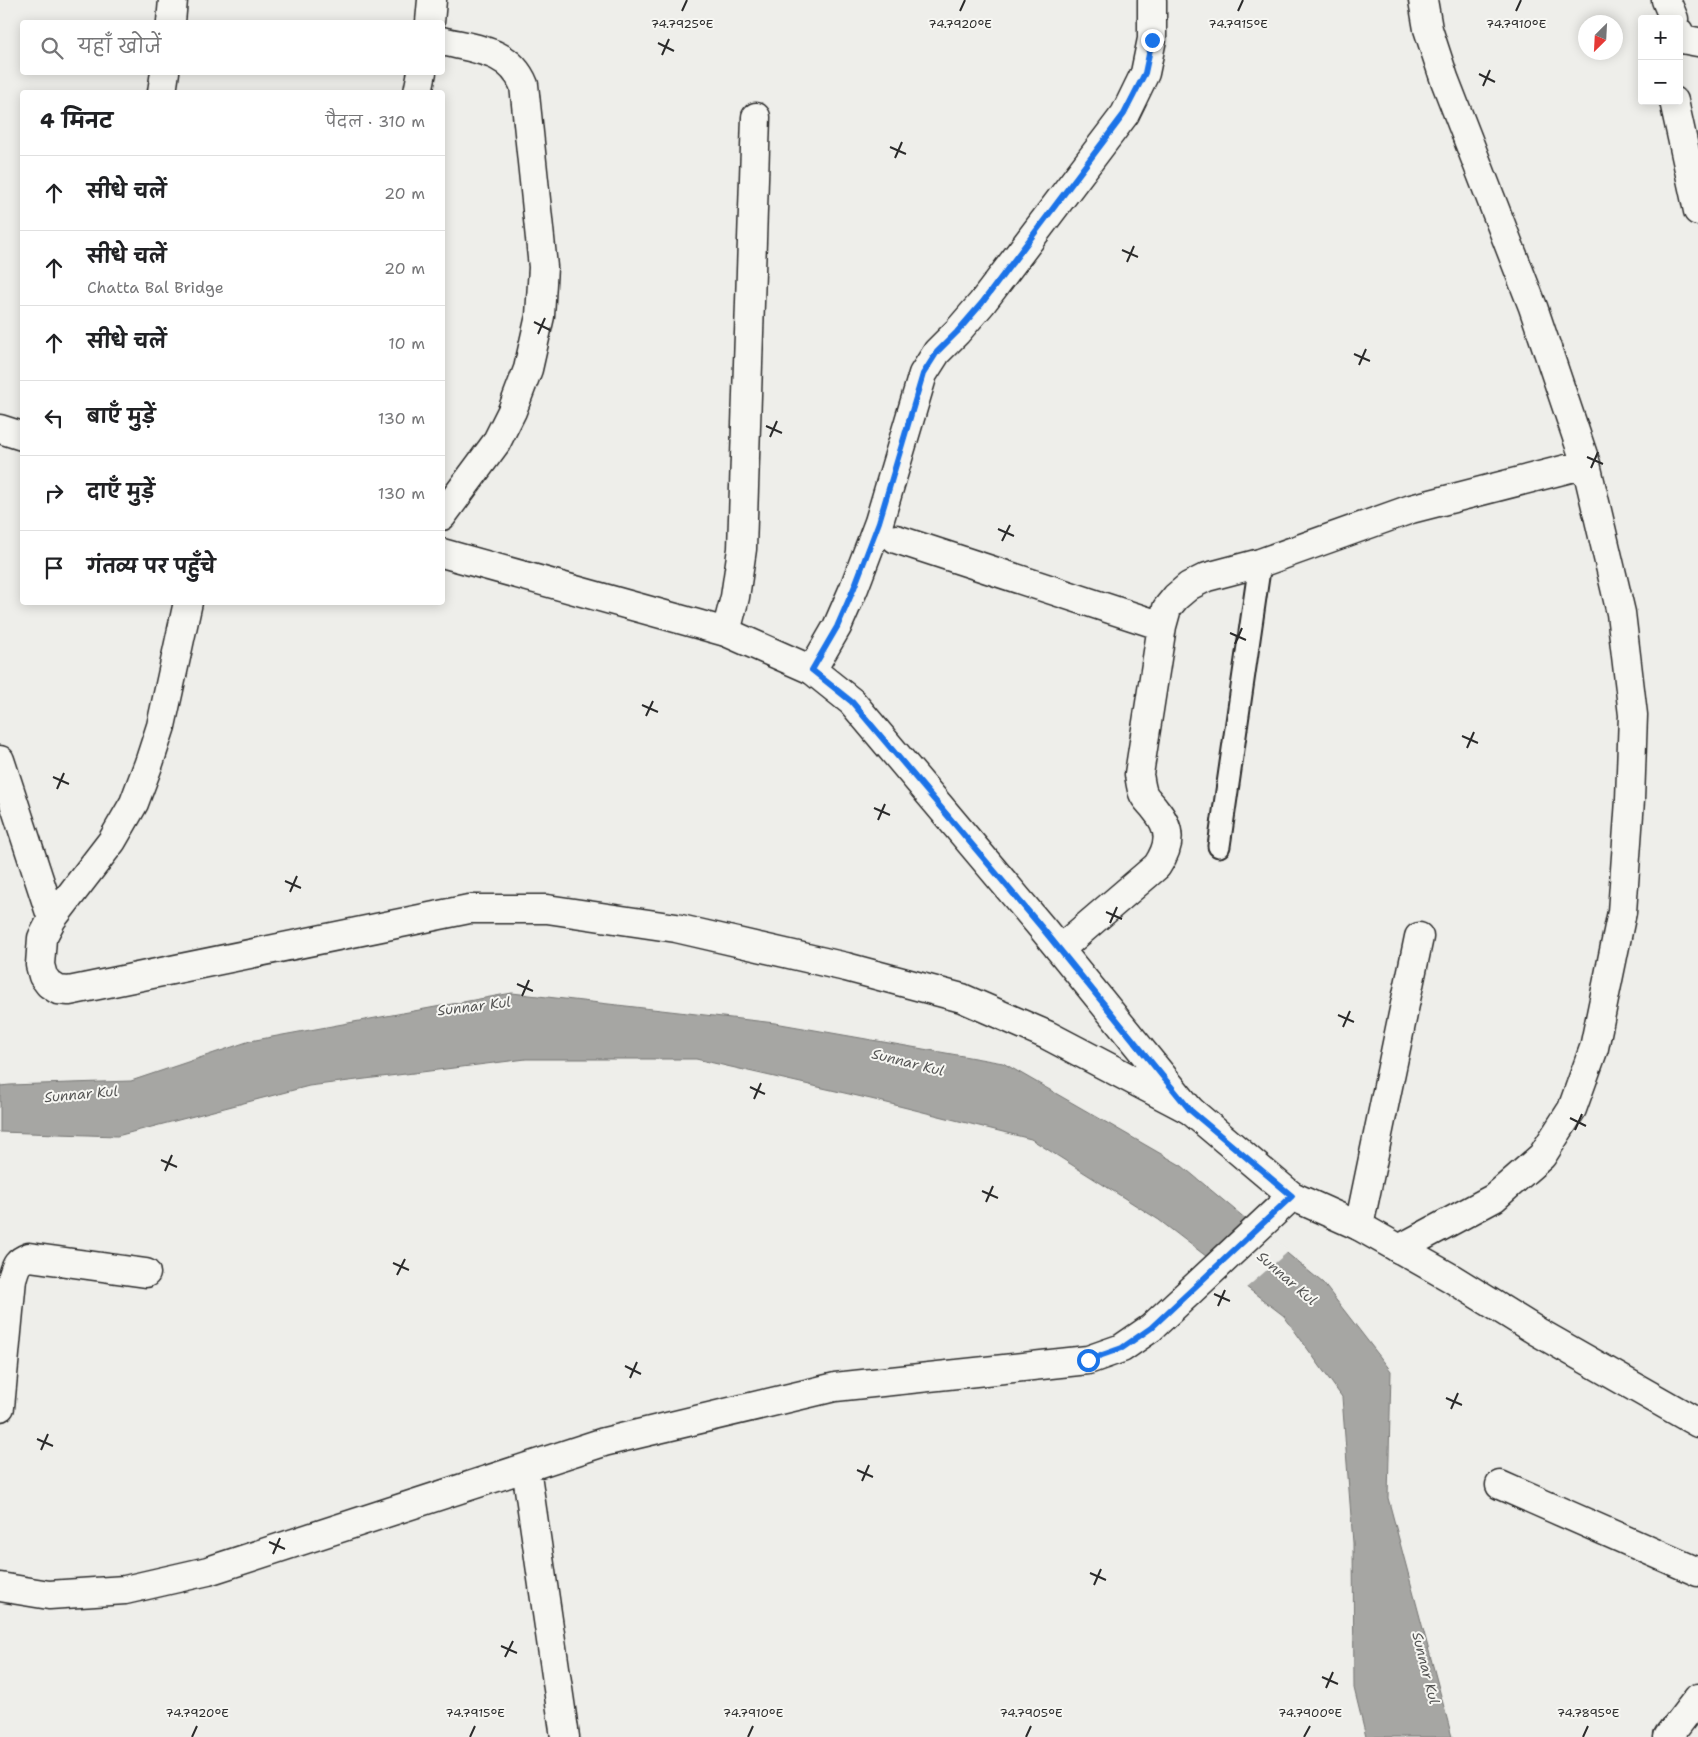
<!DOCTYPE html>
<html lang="hi">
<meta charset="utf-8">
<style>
body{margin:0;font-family:"Shantell Sans","Playpen Sans Deva",sans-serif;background:#f2f2f2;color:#202124}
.controls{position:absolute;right:15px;top:15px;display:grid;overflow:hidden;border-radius:5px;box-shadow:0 2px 12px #0003}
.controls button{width:45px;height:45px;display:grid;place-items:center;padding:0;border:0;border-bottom:1px solid #e0e0e0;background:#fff;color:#202124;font:25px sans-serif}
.compass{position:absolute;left:1578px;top:15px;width:45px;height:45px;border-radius:50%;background:#fff;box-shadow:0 2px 12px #0003;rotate:204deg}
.stop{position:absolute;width:15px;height:15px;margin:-11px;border:4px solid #1a73e8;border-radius:50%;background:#fff}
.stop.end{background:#1a73e8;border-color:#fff;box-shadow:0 1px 5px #0008}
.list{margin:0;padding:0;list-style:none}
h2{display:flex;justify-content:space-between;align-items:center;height:65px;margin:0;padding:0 20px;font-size:21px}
h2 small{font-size:16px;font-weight:400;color:#757577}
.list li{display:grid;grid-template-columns:32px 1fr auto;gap:15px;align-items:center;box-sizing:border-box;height:75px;padding:0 20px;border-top:1px solid #e0e0e0}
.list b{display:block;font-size:19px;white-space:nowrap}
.list p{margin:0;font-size:16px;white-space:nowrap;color:#757577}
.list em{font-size:16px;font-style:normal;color:#757577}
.icon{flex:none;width:28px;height:28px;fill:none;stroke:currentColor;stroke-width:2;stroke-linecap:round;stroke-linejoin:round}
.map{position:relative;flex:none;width:1698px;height:1737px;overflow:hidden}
.search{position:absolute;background:#fff;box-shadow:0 2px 12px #0003;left:20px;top:20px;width:425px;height:55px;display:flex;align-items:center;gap:12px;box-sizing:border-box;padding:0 18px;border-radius:5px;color:#757577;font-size:19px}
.panel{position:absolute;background:#fff;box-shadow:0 2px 12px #0003;left:20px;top:90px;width:425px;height:515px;border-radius:5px}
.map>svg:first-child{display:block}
.water{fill:#a6a6a3;stroke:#757573}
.pier{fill:#eeeeea}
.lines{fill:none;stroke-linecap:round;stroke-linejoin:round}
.service-casing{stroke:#2b2b2b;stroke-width:25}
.minor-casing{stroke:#2b2b2b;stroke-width:31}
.tertiary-casing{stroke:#2b2b2b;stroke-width:31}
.service{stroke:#f6f6f2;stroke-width:21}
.minor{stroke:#f6f6f2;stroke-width:28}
.tertiary{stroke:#f6f6f2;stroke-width:28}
.route{stroke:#1a73e8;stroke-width:6}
.ticks{fill:none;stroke:#2b2b2b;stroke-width:2}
.labels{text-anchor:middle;stroke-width:4;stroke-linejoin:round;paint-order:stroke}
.water-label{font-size:14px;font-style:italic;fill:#565655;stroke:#f6f6f2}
.ticks-label{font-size:12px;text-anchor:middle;fill:#2b2b2b;stroke:#f6f6f2;stroke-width:4;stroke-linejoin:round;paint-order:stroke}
</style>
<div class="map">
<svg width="1698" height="1737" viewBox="0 0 1698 1737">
<rect width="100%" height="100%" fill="#eeeeea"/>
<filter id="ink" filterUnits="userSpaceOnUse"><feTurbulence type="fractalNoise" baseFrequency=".02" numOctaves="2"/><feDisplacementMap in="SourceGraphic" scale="10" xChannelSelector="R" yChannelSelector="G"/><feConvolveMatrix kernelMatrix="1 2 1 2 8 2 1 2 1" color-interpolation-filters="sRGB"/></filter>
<g filter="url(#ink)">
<!-- water -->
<path class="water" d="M 512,993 L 775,1023 L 1003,1063 L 1182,1166 L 1323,1283 L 1391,1371 L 1388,1498 L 1452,1737 L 1366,1737 L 1354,1688 L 1353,1543 L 1342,1397 L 1284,1316 L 1159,1220 L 1031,1139 L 875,1100 L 696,1059 L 526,1059 L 309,1086 L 117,1136 L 0,1132 L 0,1086 L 10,1085 L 131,1081 L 250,1041 Z"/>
<!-- pier -->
<path class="pier" d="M 1254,1223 L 1289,1251 L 1245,1289 L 1210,1262 Z"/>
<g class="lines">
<defs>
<path id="service" d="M 1219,846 L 1260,563"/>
<path id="minor" d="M 1666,0 L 1674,19
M 171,22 L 173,0
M 430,22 L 432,0
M 1679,32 L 1682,39 L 1698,42
M 442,41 C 475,49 510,50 524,85 L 543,267 L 540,316 L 528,369 L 512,411 L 496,443 L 442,516
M 162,92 L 165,72
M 418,92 L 422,72
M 1674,101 L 1698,211
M 896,539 L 1162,626
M 188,602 L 161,726 L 149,763 L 134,803 L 112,841 L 52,919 L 42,938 L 40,965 L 43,976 L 49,984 L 58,990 L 69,991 L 469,909 L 547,909 L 676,928 L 846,967 L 962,998 L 1047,1035 L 1190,1110
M 726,632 L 735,597 L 742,549 L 756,117
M 812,670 L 837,627 L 854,588 L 879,522 L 923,374 L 937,352 L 957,332 L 982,303 L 1125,114 L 1145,73 L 1152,39 L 1152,0
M 0,760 L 52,919
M 1060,949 L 1157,866 C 1171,845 1172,829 1155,809 C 1152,804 1145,799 1143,793 C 1141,788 1140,780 1139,774 L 1162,626 L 1167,608 L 1176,597 L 1189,586 L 1207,577 L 1260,563 L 1411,509 L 1586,464
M 1359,1226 L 1419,937
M 1399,1249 L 1494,1198 L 1542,1156 L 1572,1109 L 1594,1048 L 1622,912 L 1630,800 L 1633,715 L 1621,613 L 1586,464 L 1533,307 L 1444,78 L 1428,29 L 1423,0
M 0,1407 L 12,1279 C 16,1266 16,1262 29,1257 L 146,1273
M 526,1468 L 565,1737
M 1500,1485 L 1698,1572
M 0,1587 L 49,1595 L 125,1590 L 208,1571 L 604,1442 L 835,1387 L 1088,1360 L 1122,1348 L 1151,1328 L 1292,1196
M 1668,1737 L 1698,1698"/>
<path id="tertiary" d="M 0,429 L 22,436
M 442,553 L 726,632 L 812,670 L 852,702 L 1043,929 L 1190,1110 L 1292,1196 L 1359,1226 L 1451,1278 L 1538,1332 L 1698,1423"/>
</defs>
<!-- service casing -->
<use href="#service" class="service-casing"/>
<!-- minor casing -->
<use href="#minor" class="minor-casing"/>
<!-- tertiary casing -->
<use href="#tertiary" class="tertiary-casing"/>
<!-- service -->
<use href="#service" class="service"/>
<!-- minor -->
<use href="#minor" class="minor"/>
<!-- tertiary -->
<use href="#tertiary" class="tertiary"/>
</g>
</g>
<g class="lines" filter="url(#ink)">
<!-- route -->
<path class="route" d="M 1088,1360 L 1122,1348 L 1151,1328 L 1292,1196 L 1190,1110 L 1043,929 L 852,702 L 812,670 L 837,627 L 854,588 L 879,522 L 923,374 L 937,352 L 957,332 L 982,303 L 1124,114 L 1145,73 L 1152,40"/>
</g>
<!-- ticks -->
<path class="ticks" d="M 682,11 L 687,0M 960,11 L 965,0M 1238,11 L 1243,0M 1516,11 L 1521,0M 658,43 L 674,51M 662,55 L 669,39M 1479,74 L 1495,82M 1483,86 L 1490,70M 890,147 L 906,154M 895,158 L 902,142M 1122,250 L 1138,257M 1127,262 L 1134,246M 534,322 L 550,330M 538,334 L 545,318M 1354,354 L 1370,361M 1359,365 L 1366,349M 766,426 L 782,433M 770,437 L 777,421M 1587,457 L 1603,464M 1591,468 L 1598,452M 998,529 L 1014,536M 1002,541 L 1010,525M 1230,633 L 1246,640M 1235,644 L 1242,628M 642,705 L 658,712M 646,716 L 653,701M 1462,736 L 1478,743M 1467,748 L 1474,732M 53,777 L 69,784M 57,789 L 64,773M 874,808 L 890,815M 878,820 L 885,804M 285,881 L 301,888M 290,892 L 297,876M 1106,912 L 1122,919M 1110,923 L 1117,907M 517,984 L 533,991M 522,996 L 529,980M 1338,1015 L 1354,1022M 1343,1027 L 1350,1011M 750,1087 L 765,1094M 754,1099 L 761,1083M 1570,1118 L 1586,1126M 1575,1130 L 1582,1114M 161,1160 L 177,1167M 165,1171 L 172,1155M 982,1191 L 998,1198M 986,1202 L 993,1186M 393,1263 L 409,1270M 397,1275 L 405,1259M 1214,1294 L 1230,1301M 1218,1306 L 1225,1290M 625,1366 L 641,1374M 630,1378 L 637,1362M 1446,1398 L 1462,1405M 1451,1409 L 1458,1393M 37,1439 L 53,1446M 41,1450 L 48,1434M 857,1470 L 873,1477M 862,1481 L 869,1465M 269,1542 L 285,1549M 273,1554 L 280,1538M 1090,1573 L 1106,1580M 1094,1585 L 1101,1569M 501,1646 L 517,1653M 505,1657 L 513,1641M 1322,1677 L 1338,1684M 1326,1688 L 1333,1672M 192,1737 L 197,1726M 470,1737 L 475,1726M 748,1737 L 753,1726M 1026,1737 L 1031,1726M 1304,1737 L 1310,1726M 1583,1737 L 1588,1726"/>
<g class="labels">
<!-- water labels -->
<g class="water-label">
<text transform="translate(474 1006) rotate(-7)" y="5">Sunnar Kul</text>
<text transform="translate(908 1062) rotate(14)" y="5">Sunnar Kul</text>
<text transform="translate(81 1094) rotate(-5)" y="5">Sunnar Kul</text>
<text transform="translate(1287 1278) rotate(41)" y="5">Sunnar Kul</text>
<text transform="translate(1426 1668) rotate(76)" y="5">Sunnar Kul</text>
</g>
</g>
<g class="ticks-label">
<text x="682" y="28">74.7925°E</text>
<text x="960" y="28">74.7920°E</text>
<text x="1238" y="28">74.7915°E</text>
<text x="1516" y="28">74.7910°E</text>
<text x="197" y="1717">74.7920°E</text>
<text x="475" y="1717">74.7915°E</text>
<text x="753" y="1717">74.7910°E</text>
<text x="1031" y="1717">74.7905°E</text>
<text x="1310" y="1717">74.7900°E</text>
<text x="1588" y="1717">74.7895°E</text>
</g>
</svg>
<div class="controls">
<button>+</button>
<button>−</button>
</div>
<svg class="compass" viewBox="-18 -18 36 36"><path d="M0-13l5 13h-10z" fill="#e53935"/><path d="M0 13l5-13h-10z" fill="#757577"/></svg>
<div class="stop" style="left:1088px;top:1360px"></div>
<div class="stop end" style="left:1152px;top:40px"></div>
<div class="search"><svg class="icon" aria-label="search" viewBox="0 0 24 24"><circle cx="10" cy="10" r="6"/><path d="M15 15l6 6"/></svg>यहाँ खोजें</div>
<section class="panel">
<h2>4 मिनट<small>पैदल · 310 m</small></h2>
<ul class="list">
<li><svg class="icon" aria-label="ahead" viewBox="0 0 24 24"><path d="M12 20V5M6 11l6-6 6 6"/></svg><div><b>सीधे चलें</b></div><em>20 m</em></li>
<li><svg class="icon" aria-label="ahead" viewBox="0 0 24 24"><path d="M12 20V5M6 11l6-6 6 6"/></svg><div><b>सीधे चलें</b><p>Chatta Bal Bridge</p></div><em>20 m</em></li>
<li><svg class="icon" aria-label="ahead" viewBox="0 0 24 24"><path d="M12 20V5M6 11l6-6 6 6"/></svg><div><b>सीधे चलें</b></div><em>10 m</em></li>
<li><svg class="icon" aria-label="left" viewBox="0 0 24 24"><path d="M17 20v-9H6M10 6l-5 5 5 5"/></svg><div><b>बाएँ मुड़ें</b></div><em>130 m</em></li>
<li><svg class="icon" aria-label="right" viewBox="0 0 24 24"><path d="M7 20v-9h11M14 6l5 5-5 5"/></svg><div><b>दाएँ मुड़ें</b></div><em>130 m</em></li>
<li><svg class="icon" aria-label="arrive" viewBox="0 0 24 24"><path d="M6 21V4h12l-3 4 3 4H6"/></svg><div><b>गंतव्य पर पहुँचे</b></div></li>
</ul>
</section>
</div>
